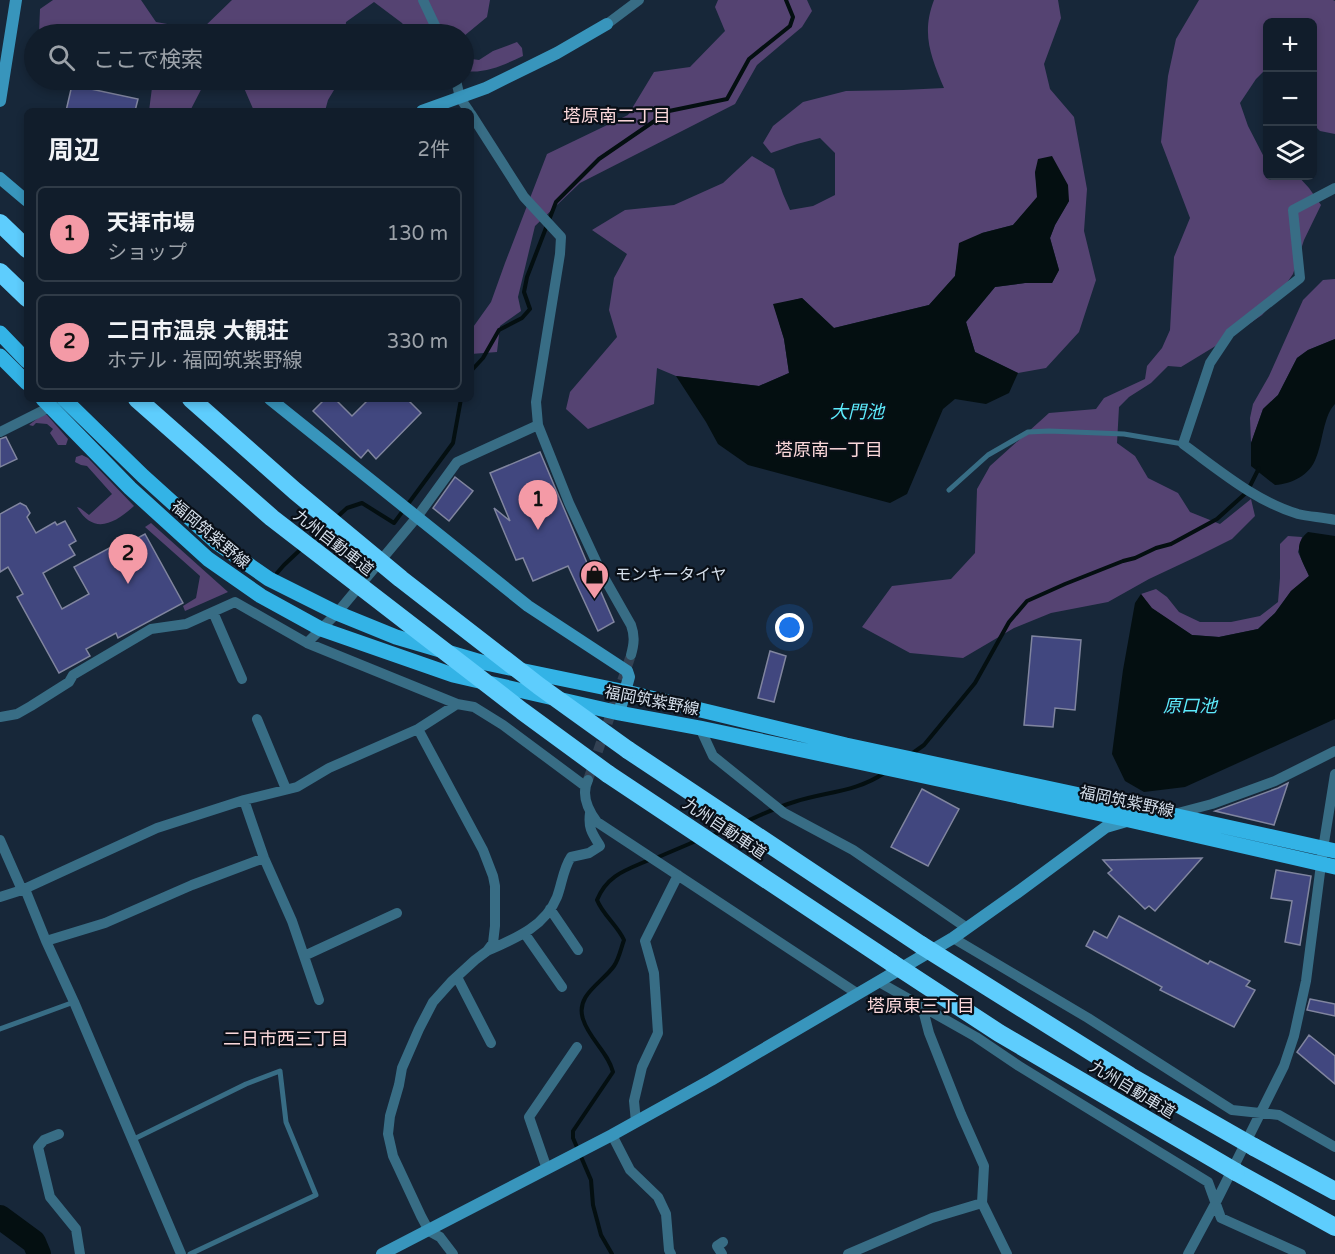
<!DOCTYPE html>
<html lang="ja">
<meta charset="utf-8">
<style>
body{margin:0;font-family:"Varela Round","Noto Sans JP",sans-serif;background:#1a2633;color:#f1f3f6}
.controls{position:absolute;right:18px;top:18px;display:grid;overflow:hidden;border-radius:9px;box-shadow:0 3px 9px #0003}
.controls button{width:54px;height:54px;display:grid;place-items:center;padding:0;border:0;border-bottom:2px solid #303b47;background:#111d2b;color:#f1f3f6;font:30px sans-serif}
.you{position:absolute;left:790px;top:628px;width:21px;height:21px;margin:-15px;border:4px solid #fff;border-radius:50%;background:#1a73e8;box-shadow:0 0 0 9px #1a73e833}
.badge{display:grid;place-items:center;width:39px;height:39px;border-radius:50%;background:#f49aa6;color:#111;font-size:20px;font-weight:700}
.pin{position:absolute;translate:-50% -50px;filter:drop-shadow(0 2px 3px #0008)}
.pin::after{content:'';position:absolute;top:32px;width:21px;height:18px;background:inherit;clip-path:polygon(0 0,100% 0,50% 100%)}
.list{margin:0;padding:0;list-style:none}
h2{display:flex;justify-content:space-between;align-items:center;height:78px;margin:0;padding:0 24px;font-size:26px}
h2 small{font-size:20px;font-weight:400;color:#9ca2a9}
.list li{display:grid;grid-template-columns:39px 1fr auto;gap:18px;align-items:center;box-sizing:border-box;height:96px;margin:0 12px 12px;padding:0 12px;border:2px solid #303b47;border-radius:9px}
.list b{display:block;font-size:22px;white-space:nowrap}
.list p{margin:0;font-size:20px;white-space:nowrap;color:#9ca2a9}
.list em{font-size:20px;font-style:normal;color:#9ca2a9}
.icon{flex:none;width:33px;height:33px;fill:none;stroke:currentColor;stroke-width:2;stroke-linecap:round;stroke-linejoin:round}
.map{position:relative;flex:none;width:1335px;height:1254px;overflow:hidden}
.search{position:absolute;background:#111d2b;box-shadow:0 3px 9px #0003;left:24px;top:24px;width:450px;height:66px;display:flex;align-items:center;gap:15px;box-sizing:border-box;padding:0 21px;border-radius:33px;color:#9ca2a9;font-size:22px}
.panel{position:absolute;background:#111d2b;box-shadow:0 3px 9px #0003;left:24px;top:108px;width:450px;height:294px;border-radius:9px}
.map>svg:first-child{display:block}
.green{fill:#554372}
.water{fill:#040f11}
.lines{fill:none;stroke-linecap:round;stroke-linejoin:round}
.stream{stroke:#040f11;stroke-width:4}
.river{stroke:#040f11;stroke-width:24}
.building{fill:#41477f;stroke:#80859f;stroke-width:1.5}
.street-tunnel{stroke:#334254;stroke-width:10;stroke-dasharray:10 5;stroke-linecap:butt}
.lane{stroke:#386d85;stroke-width:5}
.street{stroke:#386d85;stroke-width:10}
.secondary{stroke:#3895bc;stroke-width:12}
.primary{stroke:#33b3e6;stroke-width:15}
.highway{stroke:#5ecdfd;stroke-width:18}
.highway-bridge{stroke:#5ecdfd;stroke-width:18}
.labels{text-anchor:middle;stroke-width:4.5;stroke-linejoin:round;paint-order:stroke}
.street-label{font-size:16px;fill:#d4deea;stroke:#090f17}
.poi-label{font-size:16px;fill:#d4deea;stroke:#090f17;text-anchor:start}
.neighbourhood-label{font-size:18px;fill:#fad7da;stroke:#090f17}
.water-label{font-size:18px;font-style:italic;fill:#5debfc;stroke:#090f17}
</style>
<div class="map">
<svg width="1335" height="1254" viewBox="0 0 1335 1254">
<rect width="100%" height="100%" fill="#172739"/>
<!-- green -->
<path class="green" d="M 53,0 L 141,0 L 156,22 L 201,30 L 232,0 L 490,0 L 487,17 L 464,36 L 464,34 L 410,34 L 402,23 L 374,2 L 346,22 L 345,34 L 39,34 L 40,9 Z
M 718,0 L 807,0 L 812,11 L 802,27 L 757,65 L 735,104 L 580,183 L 535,226 L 518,297 L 521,311 L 500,326 L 497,352 L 471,354 L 471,330 L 491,302 L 505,263 L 547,154 L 628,115 L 654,72 L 690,67 L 725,31 L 715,7 Z
M 934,0 L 1058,0 L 1061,18 L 1044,64 L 1050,89 L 1074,117 L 1087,189 L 1084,231 L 1096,280 L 1079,332 L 1046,368 L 1018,373 L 975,352 L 966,322 L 995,287 L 1025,283 L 1052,283 L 1059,270 L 1050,238 L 1055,225 L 1069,201 L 1035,172 L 1038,197 L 1013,225 L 982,233 L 957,263 L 955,276 L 929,305 L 834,328 L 802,298 L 774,305 L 784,339 L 789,373 L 759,386 L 676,376 L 657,368 L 654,404 L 588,429 L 566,409 L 570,392 L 617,337 L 609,310 L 614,278 L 627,254 L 592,230 L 625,210 L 674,205 L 723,183 L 752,156 L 774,169 L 783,194 L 790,210 L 813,206 L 835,195 L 835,153 L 820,138 L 797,144 L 771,153 L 763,143 L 773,126 L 803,102 L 846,91 L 903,90 L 944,88 C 931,57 921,34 934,0 Z
M 1199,0 L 1333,0 L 1335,1 L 1335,134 L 1320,131 L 1313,124 L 1312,22 L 1268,22 L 1267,71 L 1265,70 L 1256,79 L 1240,103 L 1248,126 L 1265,159 L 1267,159 L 1268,176 L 1298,176 L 1309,188 L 1321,205 L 1304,240 L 1293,274 L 1273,303 L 1262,315 L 1227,339 L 1181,367 L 1168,366 L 1151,383 L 1129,397 L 1119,407 L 1117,443 L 1135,456 L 1148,478 L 1178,493 L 1190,512 L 1220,524 L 1251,499 L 1255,516 L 1232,539 L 1198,556 L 1149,579 L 1108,602 L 1051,613 L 1014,628 L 963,658 L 910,653 L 862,627 L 892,586 L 951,579 L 975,553 L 977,489 L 990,466 L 1049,413 L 1096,409 L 1104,398 L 1145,379 L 1147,366 L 1162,348 L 1170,330 L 1174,257 L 1190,218 L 1161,142 L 1168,76 L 1176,39 Z
M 517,42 L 522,48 L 523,56 C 504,65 485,74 464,71 L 464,58 L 479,60 L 493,51 Z
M 153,80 L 206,80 L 190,111 L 149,111 Z
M 236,80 L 340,80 L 328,100 L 325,111 L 254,111 L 244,88 Z
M 1335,279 L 1335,339 L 1308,350 L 1297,358 L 1278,395 L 1263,409 L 1251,443 L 1250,418 L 1253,404 L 1269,376 L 1303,300 L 1323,280 Z
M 42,415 L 47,415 L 68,439 L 66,445 L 58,445 L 50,433 L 53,429 L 47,424 L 36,423 L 33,426 L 29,425 Z
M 82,455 L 88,458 L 134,506 C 115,523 94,536 77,507 L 80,508 L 89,515 L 112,494 L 87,466 L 81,465 L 75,462 L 76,457 Z
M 151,523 L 228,592 L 185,611 L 183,606 L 196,598 L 200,576 L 145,527 Z
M 1288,536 L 1302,537 L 1298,552 L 1309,576 L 1291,591 L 1275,613 L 1258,629 L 1219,637 L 1192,635 L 1151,608 L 1141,594 L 1156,589 L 1167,597 L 1179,612 L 1200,622 L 1231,622 L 1260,616 L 1278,602 L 1280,578 L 1280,544 Z"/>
<!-- water -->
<path class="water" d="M 1052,156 L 1068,185 L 1069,201 L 1055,225 L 1050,238 L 1059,270 L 1052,283 L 1025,283 L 995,287 L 966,322 L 975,352 L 1018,373 L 1009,393 L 986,404 L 955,399 L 943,409 L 907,494 L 890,503 L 748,465 L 718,444 L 706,422 L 676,376 L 759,386 L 789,373 L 784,339 L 773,304 L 802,298 L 834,328 L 929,305 L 955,276 L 959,243 L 982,233 L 1013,225 L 1037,197 L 1035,172 L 1038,159 Z
M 1335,339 L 1335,404 C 1330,409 1328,415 1326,421 C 1322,433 1321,446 1316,458 C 1310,475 1292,484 1275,485 L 1251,466 L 1251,443 L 1263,409 L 1278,395 L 1297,358 L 1308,350 Z
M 1308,532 L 1335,536 L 1335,719 L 1185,787 L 1144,792 L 1125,781 L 1112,754 L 1123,670 L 1135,603 L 1141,594 L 1152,608 L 1192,635 L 1219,637 L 1258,629 L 1275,613 L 1291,591 L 1309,576 C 1302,560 1291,546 1308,532 Z"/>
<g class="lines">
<!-- stream -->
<path class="stream" d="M 471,371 L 483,358 L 499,330 L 522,318 L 530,309 L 524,292 L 527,277 L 556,202 L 599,159 L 669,111 L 727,99 L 749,59 L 790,26 L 793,17 L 786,0
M 336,518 L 347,508 L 362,503 L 394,523 L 453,443 L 461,399
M 311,540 L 328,525
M 277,573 L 284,565 L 301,549
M 910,755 L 924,745 L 975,683 L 1009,622 L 1027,601 L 1065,584 L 1123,561 L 1135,558 L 1156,548 L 1171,544 L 1217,519 L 1247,492 L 1259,468
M 745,822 C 761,815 777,807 794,802 C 824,792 857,792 884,773
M 712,835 L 733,827
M 656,858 L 696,841
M 612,1254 L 601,1235 L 593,1205 L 591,1180 L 573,1138 L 573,1131 L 613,1072 C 608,1052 589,1039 583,1019 C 575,995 602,983 614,966 C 619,959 621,948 624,940 C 617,925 603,915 597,900 C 607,875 626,870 649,860"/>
<!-- river -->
<path class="river" d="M 0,1217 L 34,1242 L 39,1254"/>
</g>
<!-- building -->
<path class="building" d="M 72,85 L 138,99 L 135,111 L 66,111 Z
M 325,399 L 335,399 L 352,416 L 369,399 L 407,399 L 421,413 L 376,459 L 368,450 L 361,458 L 313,411 Z
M 6,437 L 17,459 L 0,467 L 0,439 Z
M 540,452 L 590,570 L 591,569 L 614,622 L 598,631 L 568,566 L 533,581 L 523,558 L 516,560 L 494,508 L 510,521 L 490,473 Z
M 455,477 L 473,491 L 449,521 L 433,508 Z
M 20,503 L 26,506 L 30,513 L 27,517 L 36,533 L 55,522 L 57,525 L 65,521 L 76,541 L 69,545 L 75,555 L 43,573 L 62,609 L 89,594 L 74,567 L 113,546 L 115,550 L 145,534 L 183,603 L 118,638 L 116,633 L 86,649 L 90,656 L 59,673 L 17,597 L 23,594 L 8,567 L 0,572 L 0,514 Z
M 1032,636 L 1081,640 L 1075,710 L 1055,708 L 1053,727 L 1024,725 Z
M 770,651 L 786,656 L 774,702 L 758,698 Z
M 1288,783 L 1274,825 L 1215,811 L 1278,788 Z
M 922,789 L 959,809 L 928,866 L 891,847 Z
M 1202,858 L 1155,911 L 1149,906 L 1145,909 L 1108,873 L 1112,870 L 1103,860 Z
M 1276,870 L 1311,876 L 1300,945 L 1285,942 L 1292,901 L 1271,898 Z
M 1119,916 L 1208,964 L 1210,961 L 1250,981 L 1246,986 L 1255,990 L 1234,1027 L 1160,990 L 1162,987 L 1086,946 L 1094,931 L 1107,938 Z
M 1310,999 L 1335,1004 L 1335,1016 L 1307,1010 Z
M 1309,1035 L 1335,1056 L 1335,1084 L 1297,1052 Z"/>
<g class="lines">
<!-- street-tunnel -->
<path class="street-tunnel" d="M 588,780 L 631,655"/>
<!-- lane -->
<path class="lane" d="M 949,490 L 988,455 L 1028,432 L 1049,431 L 1124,434 L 1183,444
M 0,1029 L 74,1002
M 132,1140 L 246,1084 L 280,1071 L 286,1122 L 316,1195 L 190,1254"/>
<!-- street -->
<path class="street" d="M 423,0 L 439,34
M 607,24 L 639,0
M 456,80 L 460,98 L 469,111
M 471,114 L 524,197 L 561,237 L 560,254 L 536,402 L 538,425 L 569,503 L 602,574 L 631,625 C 635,636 634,644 631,655
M 1335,188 L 1293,210 L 1300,278 L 1230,333 L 1210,363 L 1183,444 C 1219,470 1255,501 1298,514 C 1310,517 1323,517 1335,520
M 0,432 L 56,404
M 213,612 L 242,679
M 307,643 L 337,613 L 417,517 L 457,462 L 538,425
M 0,717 L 17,714 L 31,706 L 69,682 L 73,675 L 151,629 L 186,624 L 235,602 L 307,643 L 457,704 L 474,707 L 503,725 L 585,786
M 257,719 L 286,789
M 700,728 L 713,756 L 784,813 L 853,850 L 967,928
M 418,729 L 483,850 L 493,876 L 495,886 L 495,926 L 493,943 L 487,951 L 475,960 L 451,982 L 433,1002 L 419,1029 L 402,1068 L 399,1085 L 390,1116 L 388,1134 L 393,1156 L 421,1216 L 429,1231 L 440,1237 L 453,1254
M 588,780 C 581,794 588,810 597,822 L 858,994
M 244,800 L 264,858 L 292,921 L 319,1000
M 1174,814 L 1212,804 L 1275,781 L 1335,751
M 0,840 L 22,890
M 25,889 L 46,941 L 74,1002 L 181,1254
M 0,897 L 22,890 L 157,828 L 244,800 L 297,787 L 329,768 L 418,729 L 457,704
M 550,909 L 578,950
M 525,934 L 562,987
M 953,938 L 1088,1018 L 1232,1110 L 1279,1115 L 1335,1147
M 46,941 L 105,923 L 192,885 L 264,858
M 487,951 C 514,939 545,927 557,897 C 562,884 563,869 571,857 L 589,853 L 600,846 C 592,833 588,828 590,813
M 304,956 L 397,913
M 457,977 L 491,1043
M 879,982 L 976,1037 L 1019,1066 L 1208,1182 L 1221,1218 L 1301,1254
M 922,1006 L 929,1033 L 961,1114 L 984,1166 L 982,1203 L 1007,1254
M 636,1122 L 634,1101 L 642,1067 L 658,1033 L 654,973 L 645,941 L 678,875
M 59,1134 L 44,1140 L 38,1147 L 50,1197 L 76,1229 L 80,1254
M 612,1135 L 630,1170 L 658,1197 L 666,1214 L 669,1250 L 671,1254
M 547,1169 L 529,1117 L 577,1047
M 722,1254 L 717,1246 L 723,1242
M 848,1254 L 932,1218 L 982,1203
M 1188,1254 L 1216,1202 L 1284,1066 L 1294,1036 L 1306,981 L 1323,849 L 1335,774"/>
<!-- secondary -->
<path class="secondary" d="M 0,101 L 16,0
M 422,111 L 486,88 L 557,53 L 607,24
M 0,178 L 27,201
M 270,399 L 528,606 L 627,671 L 629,677 L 619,713
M 382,1254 L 612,1135 L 711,1080 L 953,938 L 1018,892 L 1106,827 L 1130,820"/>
<!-- primary -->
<path class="primary" d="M 0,333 L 27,361
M 0,356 L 27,383
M 43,399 L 130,488 L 208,559 L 261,596 L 321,629 L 453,675 L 619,713 L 700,728 L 1129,820 L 1335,867
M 64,399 L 143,476 L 216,542 L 269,579 L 337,613 L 396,637 L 481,662 L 626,692 L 846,745 L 1173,815 L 1335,851"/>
<!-- highway -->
<path class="highway" d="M 0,223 L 27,249
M 0,272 L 27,298
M 628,750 L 921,945
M 608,774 L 892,963
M 1254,1147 L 1335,1191
M 1236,1172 L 1335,1227"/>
<!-- highway-bridge -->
<path class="highway-bridge" d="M 137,399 L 272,518 L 522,711 L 608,774
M 191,399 L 295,491 L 401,579 L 539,686 L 628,750
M 921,945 L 1130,1076 L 1254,1147
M 892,963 L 999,1033 L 1236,1172"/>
</g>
<!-- icons -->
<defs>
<symbol id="shop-pin" viewBox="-11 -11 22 30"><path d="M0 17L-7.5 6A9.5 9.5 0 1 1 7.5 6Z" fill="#f49aa6" stroke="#090f17"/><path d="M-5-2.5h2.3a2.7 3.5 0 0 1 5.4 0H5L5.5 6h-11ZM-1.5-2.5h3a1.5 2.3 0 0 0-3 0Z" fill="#111"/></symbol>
</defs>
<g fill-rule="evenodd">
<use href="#shop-pin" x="578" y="558" width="33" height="45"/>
</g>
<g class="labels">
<!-- street labels -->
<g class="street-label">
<text transform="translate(211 534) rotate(40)" y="6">福岡筑紫野線</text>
<text transform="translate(334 542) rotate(38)" y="6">九州自動車道</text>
<text transform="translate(652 700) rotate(11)" y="6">福岡筑紫野線</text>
<text transform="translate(1127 801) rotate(12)" y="6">福岡筑紫野線</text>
<text transform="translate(725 828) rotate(34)" y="6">九州自動車道</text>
<text transform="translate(1133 1089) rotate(31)" y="6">九州自動車道</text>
</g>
<!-- poi labels -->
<g class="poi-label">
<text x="615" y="580">モンキータイヤ</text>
</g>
<!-- neighbourhood labels -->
<g class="neighbourhood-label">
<text x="617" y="122">塔原南二丁目</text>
<text x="829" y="456">塔原南一丁目</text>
<text x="921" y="1012">塔原東三丁目</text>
<text x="286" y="1045">二日市西三丁目</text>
</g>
<!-- water labels -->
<g class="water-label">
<text x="857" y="418">大門池</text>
<text x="1190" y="712">原口池</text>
</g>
</g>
</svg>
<div class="controls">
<button>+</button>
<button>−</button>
<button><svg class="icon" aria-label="layers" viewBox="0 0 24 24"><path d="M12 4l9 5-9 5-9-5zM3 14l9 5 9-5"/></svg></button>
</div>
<div class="you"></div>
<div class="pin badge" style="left:538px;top:530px">1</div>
<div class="pin badge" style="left:128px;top:584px">2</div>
<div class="search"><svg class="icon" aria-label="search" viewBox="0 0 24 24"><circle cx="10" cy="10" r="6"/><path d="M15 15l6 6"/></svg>ここで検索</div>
<section class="panel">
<h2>周辺<small>2件</small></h2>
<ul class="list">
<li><span class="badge">1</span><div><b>天拝市場</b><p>ショップ</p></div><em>130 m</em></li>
<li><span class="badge">2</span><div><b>二日市温泉 大観荘</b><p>ホテル · 福岡筑紫野線</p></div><em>330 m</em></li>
</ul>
</section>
</div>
